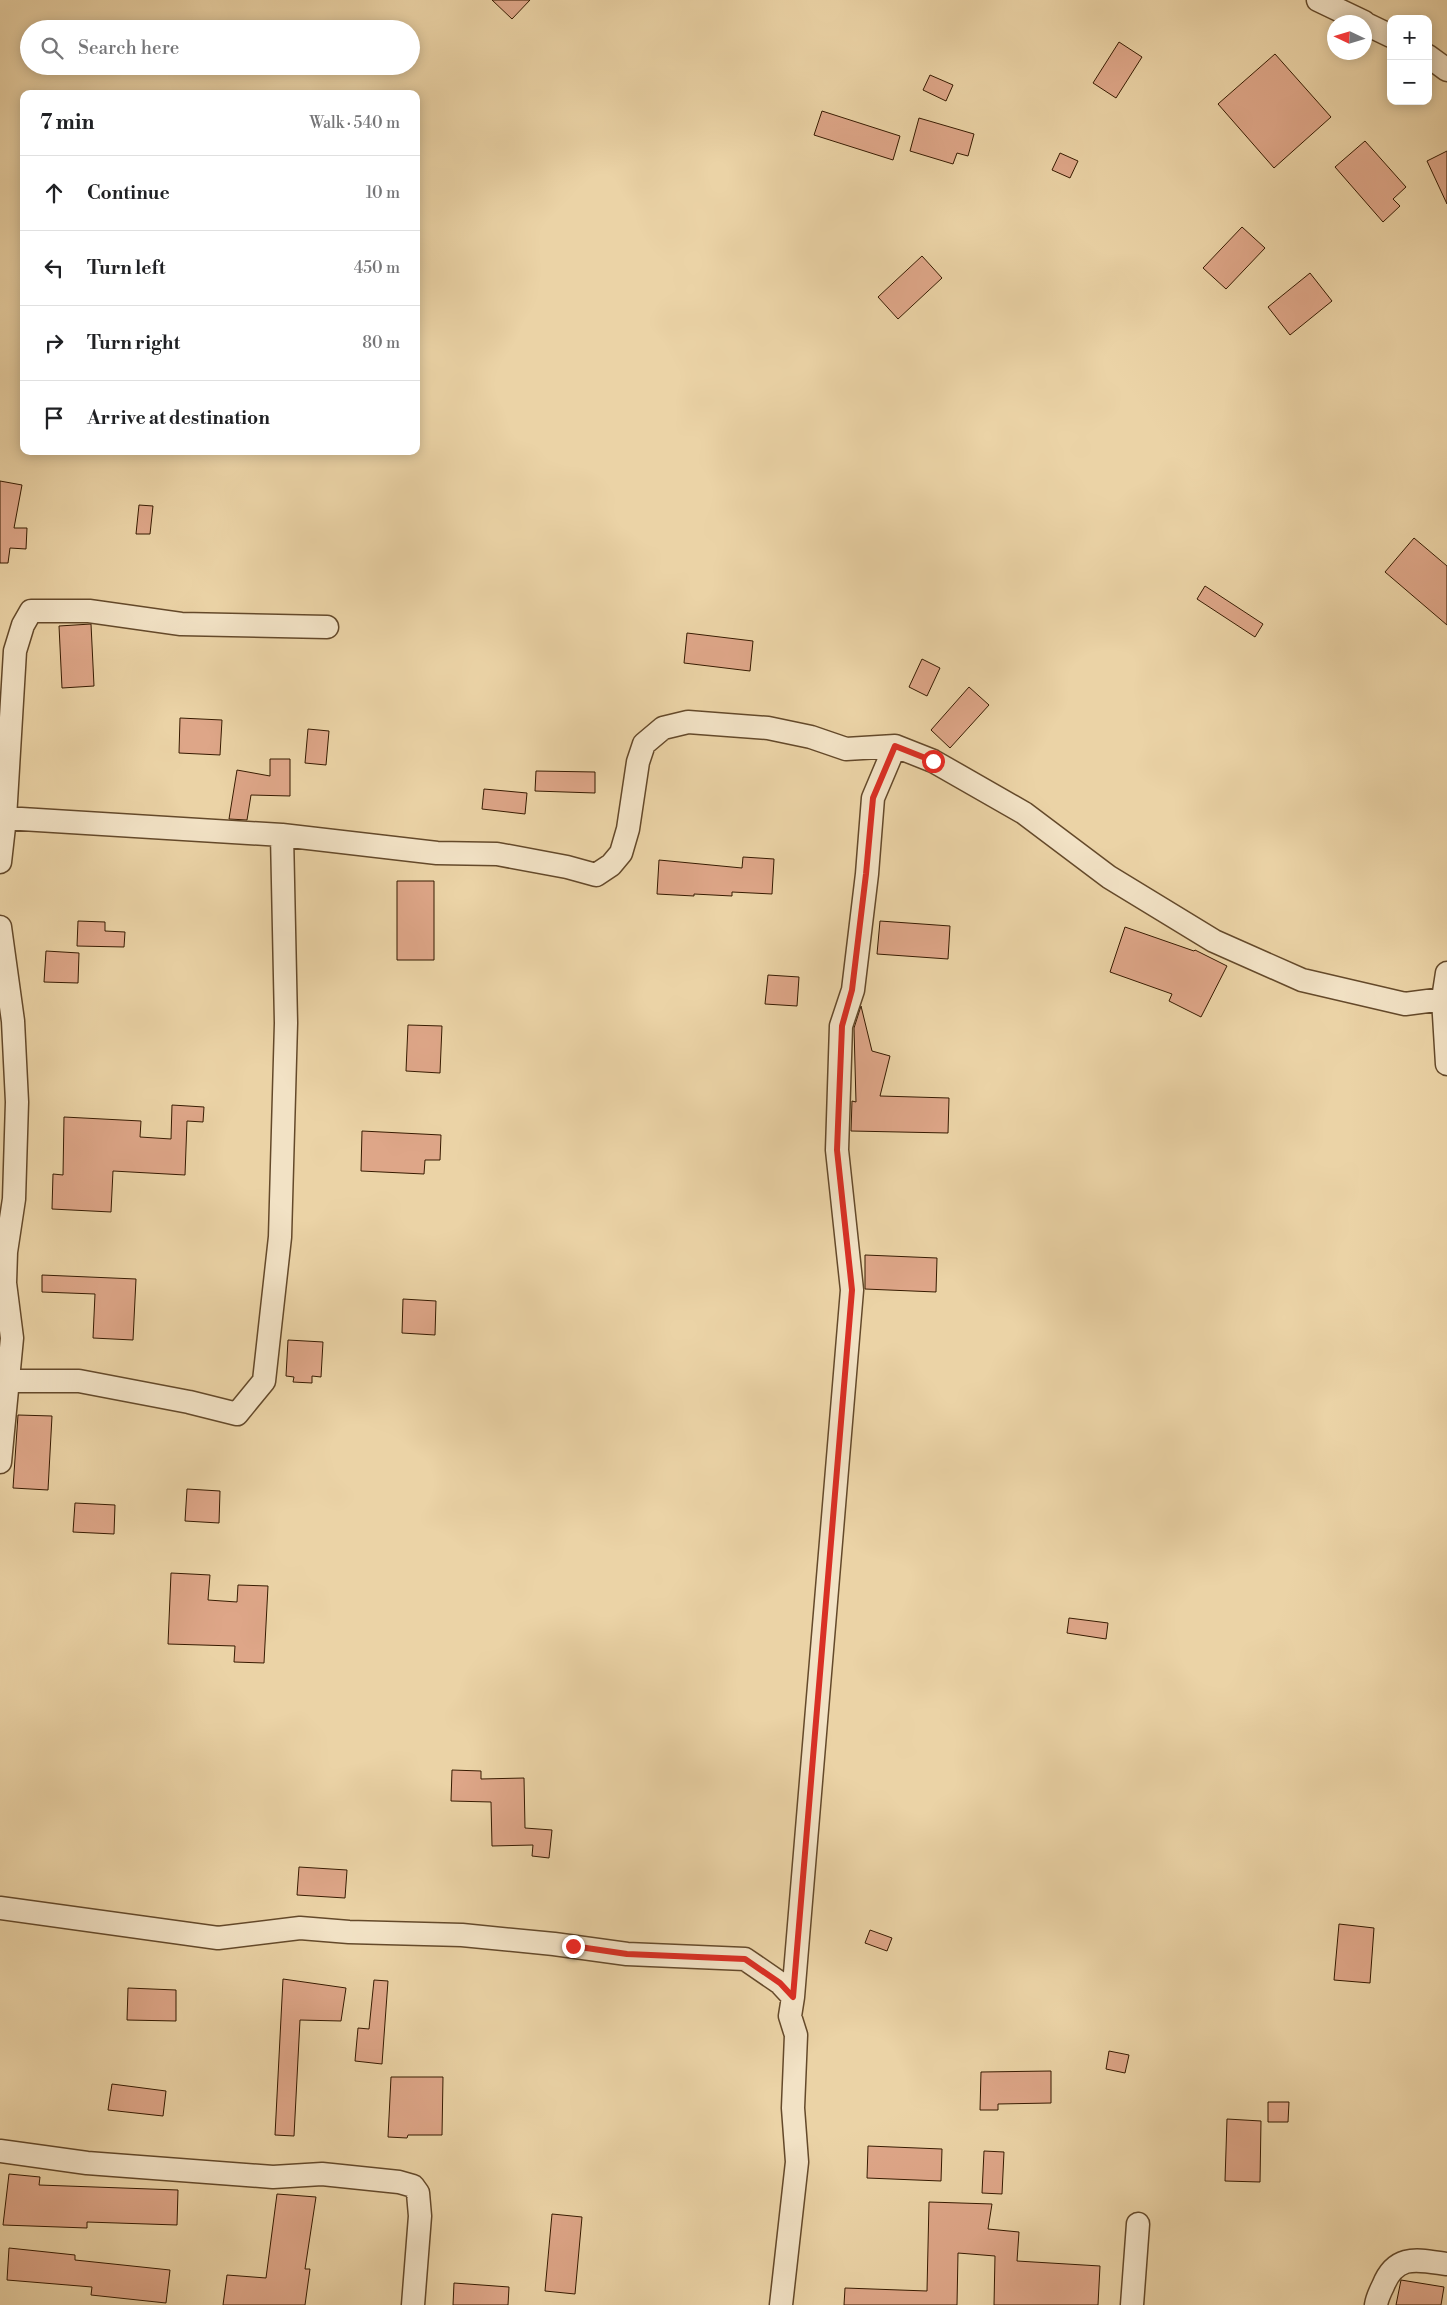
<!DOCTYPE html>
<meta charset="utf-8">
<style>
body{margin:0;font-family:"Libre Bodoni",serif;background:#f6f6f6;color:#202124}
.controls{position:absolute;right:15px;top:15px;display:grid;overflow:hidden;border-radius:10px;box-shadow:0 2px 12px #0003}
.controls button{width:45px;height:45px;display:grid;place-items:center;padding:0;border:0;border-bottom:1px solid #e0e0e0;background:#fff;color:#202124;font:25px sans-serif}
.compass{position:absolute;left:1327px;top:15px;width:45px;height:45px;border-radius:50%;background:#fff;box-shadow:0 2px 12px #0003;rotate:274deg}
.stop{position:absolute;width:15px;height:15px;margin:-11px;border:4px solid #d93025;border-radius:50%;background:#fff}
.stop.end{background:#d93025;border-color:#fff;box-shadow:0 1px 5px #0008}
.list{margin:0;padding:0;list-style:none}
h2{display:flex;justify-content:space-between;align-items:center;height:65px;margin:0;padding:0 20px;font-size:21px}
h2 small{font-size:16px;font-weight:400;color:#757577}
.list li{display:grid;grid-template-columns:32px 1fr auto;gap:15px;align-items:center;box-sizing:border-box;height:75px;padding:0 20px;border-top:1px solid #e0e0e0}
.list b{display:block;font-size:19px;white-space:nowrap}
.list em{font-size:16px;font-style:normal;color:#757577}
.icon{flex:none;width:28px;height:28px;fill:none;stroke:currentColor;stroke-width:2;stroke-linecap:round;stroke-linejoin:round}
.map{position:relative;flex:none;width:1447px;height:2305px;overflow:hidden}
.search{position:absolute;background:#fff;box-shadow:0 2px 12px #0003;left:20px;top:20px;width:400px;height:55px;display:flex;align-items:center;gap:12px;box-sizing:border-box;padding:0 18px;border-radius:28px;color:#757577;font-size:19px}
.panel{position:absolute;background:#fff;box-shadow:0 2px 12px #0003;left:20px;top:90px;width:400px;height:365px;border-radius:10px}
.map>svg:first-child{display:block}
.building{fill:#dea688;stroke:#371b01}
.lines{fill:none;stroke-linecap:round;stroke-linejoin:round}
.minor-casing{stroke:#64492a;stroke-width:25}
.minor{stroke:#f2e2c5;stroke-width:22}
.route{stroke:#d93025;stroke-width:6}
</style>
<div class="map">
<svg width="1447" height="2305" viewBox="0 0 1447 2305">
<rect width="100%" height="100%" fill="#ebd3a6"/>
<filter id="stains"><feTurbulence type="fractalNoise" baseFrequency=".004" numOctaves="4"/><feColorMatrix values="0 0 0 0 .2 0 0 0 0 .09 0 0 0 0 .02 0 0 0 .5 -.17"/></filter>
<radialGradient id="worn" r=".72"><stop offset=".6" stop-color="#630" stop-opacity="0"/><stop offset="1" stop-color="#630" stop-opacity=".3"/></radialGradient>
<!-- building -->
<path class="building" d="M 492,0 L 530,0 L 512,19 Z
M 1119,42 L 1142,57 L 1116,98 L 1093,83 Z
M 1275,54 L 1331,117 L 1274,168 L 1218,104 Z
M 930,75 L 953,85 L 946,101 L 923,90 Z
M 822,111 L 900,136 L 893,160 L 814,135 Z
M 919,118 L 974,134 L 968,156 L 957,153 L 953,164 L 910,151 Z
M 1365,141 L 1406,187 L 1393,199 L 1400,206 L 1383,222 L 1335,167 Z
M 1447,151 L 1447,204 L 1427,161 Z
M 1060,153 L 1078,161 L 1070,178 L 1052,170 Z
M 1242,227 L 1265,248 L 1226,289 L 1203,268 Z
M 922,256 L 942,278 L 898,319 L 878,297 Z
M 1310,273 L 1332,301 L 1290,335 L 1268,307 Z
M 0,481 L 22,485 L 14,528 L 27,528 L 26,549 L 10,548 L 8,563 L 0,563 Z
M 139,505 L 153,506 L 150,534 L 136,534 Z
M 1414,538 L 1447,566 L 1447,625 L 1385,572 Z
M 1205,586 L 1263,624 L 1255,637 L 1197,599 Z
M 91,624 L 94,686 L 62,688 L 59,626 Z
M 687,633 L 753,641 L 750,671 L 684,663 Z
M 922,659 L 940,668 L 927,696 L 909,687 Z
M 969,687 L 989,705 L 950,748 L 931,730 Z
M 180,718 L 222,720 L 220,755 L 179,753 Z
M 308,729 L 329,731 L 326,765 L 305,763 Z
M 270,759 L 290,759 L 290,796 L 251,795 L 247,820 L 229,819 L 237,770 L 270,776 Z
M 536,771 L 595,772 L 595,793 L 535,791 Z
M 484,789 L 527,793 L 525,814 L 482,809 Z
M 743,857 L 774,859 L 772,894 L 732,892 L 732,896 L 694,894 L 694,896 L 657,894 L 659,860 L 742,868 Z
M 397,881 L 434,881 L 434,960 L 397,960 Z
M 78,921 L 105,922 L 105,931 L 125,932 L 124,947 L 77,946 Z
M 880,921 L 950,926 L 948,959 L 877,954 Z
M 1125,927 L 1194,951 L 1195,950 L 1227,966 L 1201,1017 L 1169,1001 L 1172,994 L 1110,972 Z
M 46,951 L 79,953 L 78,983 L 44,982 Z
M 768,975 L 799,977 L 797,1006 L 765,1004 Z
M 861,1006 L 872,1051 L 890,1056 L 880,1096 L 949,1098 L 948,1133 L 851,1131 L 852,1101 L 856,1102 L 854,1028 Z
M 408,1025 L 442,1026 L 440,1073 L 406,1071 Z
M 172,1105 L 204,1107 L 203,1122 L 187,1121 L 185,1175 L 113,1171 L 111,1212 L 52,1209 L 53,1174 L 63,1175 L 64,1117 L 141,1121 L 140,1137 L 171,1139 Z
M 362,1131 L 441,1135 L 440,1160 L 425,1160 L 424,1174 L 361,1171 Z
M 865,1255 L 937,1258 L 936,1292 L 865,1289 Z
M 42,1275 L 136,1279 L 133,1340 L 93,1338 L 95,1294 L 42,1292 Z
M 403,1299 L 436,1301 L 435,1335 L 402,1333 Z
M 288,1340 L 323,1342 L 321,1377 L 312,1376 L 312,1383 L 293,1382 L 294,1377 L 286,1376 Z
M 18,1415 L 52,1416 L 48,1490 L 13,1488 Z
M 187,1489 L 220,1491 L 219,1523 L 185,1521 Z
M 75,1503 L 115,1505 L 114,1534 L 73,1532 Z
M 171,1573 L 210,1575 L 208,1600 L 237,1602 L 238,1585 L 268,1586 L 264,1663 L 234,1662 L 235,1646 L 168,1644 Z
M 1069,1618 L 1108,1623 L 1106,1639 L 1067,1633 Z
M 452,1770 L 481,1771 L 481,1779 L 524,1778 L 525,1828 L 552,1830 L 549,1858 L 532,1856 L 533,1845 L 492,1846 L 491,1802 L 451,1801 Z
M 299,1867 L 347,1870 L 345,1898 L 297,1895 Z
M 1339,1924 L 1374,1928 L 1370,1983 L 1334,1980 Z
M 870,1930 L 892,1938 L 887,1951 L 865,1943 Z
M 283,1979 L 346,1988 L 341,2021 L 300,2020 L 294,2136 L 275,2135 Z
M 374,1980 L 388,1981 L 382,2064 L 355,2061 L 358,2028 L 369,2029 Z
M 128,1988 L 176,1990 L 176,2021 L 127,2020 Z
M 1109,2051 L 1129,2055 L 1125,2073 L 1106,2069 Z
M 1051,2071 L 1051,2103 L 998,2104 L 998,2110 L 980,2110 L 981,2072 Z
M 391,2077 L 443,2077 L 442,2135 L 408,2135 L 407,2138 L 388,2137 Z
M 112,2084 L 166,2091 L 163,2116 L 108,2110 Z
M 1268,2102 L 1289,2102 L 1288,2122 L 1268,2122 Z
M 1227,2119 L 1261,2121 L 1260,2182 L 1225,2181 Z
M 868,2146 L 942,2149 L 941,2181 L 867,2178 Z
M 984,2151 L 1004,2152 L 1002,2194 L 982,2193 Z
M 9,2174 L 40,2177 L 39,2185 L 178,2190 L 177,2225 L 87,2222 L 87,2228 L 3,2225 Z
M 277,2194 L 316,2197 L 305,2269 L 310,2269 L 305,2305 L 223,2305 L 227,2275 L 266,2278 Z
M 929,2202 L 992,2204 L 988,2229 L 1019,2232 L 1017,2261 L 1100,2266 L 1098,2305 L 994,2305 L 995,2256 L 958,2253 L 957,2305 L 844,2305 L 845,2288 L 927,2291 Z
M 552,2214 L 582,2217 L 575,2294 L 545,2291 Z
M 9,2248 L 75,2255 L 75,2260 L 170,2270 L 166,2303 L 91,2295 L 92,2287 L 7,2280 Z
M 1401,2280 L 1444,2287 L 1441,2305 L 1396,2305 Z
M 454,2283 L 509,2287 L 508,2305 L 453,2305 Z"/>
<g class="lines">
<defs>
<path id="minor" d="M 1318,0 L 1364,22
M 1364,23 L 1391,36
M 1428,56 L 1447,70
M 5,818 L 282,835 L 437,853 L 497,854 L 567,867 L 596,875 L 611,865 L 621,853 L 628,829 L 638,762 L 644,744 L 663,728 L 688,722 L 768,728 L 811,737 L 846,749 L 895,746 L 933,761 L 1024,813 L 1109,877 L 1214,941 L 1302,980 L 1405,1004 L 1443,999
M 0,862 L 5,818 L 15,651 L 23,625 L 31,611 L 89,611 L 181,624 L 327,627
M 0,927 L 13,1021 L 17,1102 L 14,1199 L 6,1252 L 5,1283 L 12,1338 L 0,1462
M 1447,973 L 1443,999 L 1447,1064
M 7,1381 L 79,1381 L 189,1402 L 237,1414 L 264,1381 L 280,1237 L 286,1023 L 282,835
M 0,1908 L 218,1938 L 300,1928 L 349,1932 L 462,1935 L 554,1944 L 627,1954 L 745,1959 L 780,1983 L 793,1997 L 790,2016 L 796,2035 L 793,2108 L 797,2162 L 781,2305
M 793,1997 L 852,1290 L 837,1150 L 841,1026 L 853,990 L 867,874 L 873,798 L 895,746
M 0,2151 L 87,2163 L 273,2177 L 322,2174 L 399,2182 L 413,2186 L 418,2193 L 420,2216 L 413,2305
M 1132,2305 L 1138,2224
M 1376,2305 C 1377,2298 1380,2292 1383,2286 C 1396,2253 1418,2260 1447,2264"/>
</defs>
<!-- minor casing -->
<use href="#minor" class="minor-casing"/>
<!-- minor -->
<use href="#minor" class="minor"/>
</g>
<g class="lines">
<!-- route -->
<path class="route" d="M 573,1946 L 627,1954 L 745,1959 L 780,1983 L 793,1997 L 852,1290 L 837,1150 L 842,1026 L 852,990 L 866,874 L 873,798 L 895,746 L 933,761"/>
</g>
<rect width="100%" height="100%" filter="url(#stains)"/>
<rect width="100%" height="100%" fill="url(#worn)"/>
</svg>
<div class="controls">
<button>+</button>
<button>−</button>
</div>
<svg class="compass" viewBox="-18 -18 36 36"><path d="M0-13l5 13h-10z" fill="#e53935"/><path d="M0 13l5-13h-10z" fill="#757577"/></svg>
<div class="stop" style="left:933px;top:761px"></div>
<div class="stop end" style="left:573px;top:1946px"></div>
<div class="search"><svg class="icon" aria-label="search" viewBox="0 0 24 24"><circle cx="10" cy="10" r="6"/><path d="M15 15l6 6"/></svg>Search here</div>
<section class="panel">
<h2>7 min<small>Walk · 540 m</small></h2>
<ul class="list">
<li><svg class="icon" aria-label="ahead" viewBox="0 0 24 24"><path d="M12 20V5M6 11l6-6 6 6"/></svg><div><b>Continue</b></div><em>10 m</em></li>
<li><svg class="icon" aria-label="left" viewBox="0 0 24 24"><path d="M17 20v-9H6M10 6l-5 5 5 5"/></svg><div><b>Turn left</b></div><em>450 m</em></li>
<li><svg class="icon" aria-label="right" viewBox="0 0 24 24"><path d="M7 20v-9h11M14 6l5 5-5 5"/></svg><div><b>Turn right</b></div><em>80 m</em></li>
<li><svg class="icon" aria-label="arrive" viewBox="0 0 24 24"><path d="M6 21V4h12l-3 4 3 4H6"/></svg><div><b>Arrive at destination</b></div></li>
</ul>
</section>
</div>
